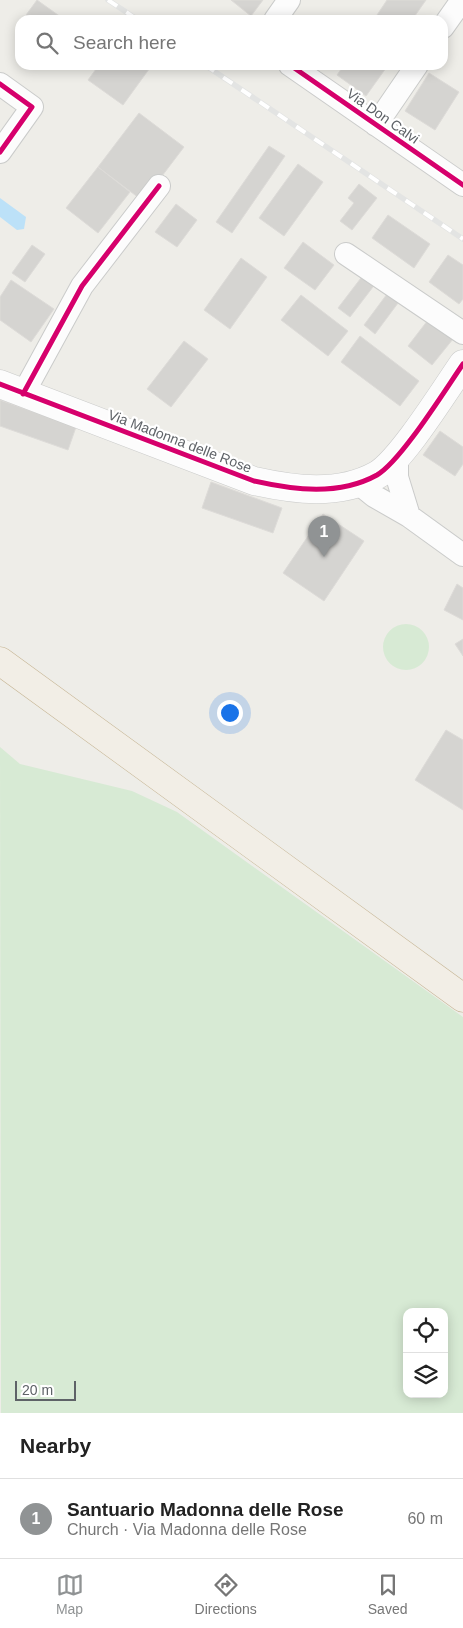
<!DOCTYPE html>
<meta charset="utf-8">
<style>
body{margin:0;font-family:Arial,sans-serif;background:#f2f2f2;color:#222}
.controls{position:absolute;right:15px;bottom:15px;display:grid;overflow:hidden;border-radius:10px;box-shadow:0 2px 12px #0003}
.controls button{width:45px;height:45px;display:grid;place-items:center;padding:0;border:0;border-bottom:1px solid #e0e0e0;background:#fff;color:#222;font:25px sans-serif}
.scale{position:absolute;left:15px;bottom:12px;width:61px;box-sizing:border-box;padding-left:5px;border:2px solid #5e6267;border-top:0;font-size:14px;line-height:18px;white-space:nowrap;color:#5e6267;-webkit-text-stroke:4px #fff;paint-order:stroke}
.you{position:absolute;left:229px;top:712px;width:18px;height:18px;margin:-12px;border:4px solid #fff;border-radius:50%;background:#1a73e8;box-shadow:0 0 0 8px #1a73e833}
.badge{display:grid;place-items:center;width:32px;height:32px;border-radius:50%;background:#909394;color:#fff;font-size:16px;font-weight:700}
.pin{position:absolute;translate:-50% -41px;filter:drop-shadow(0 1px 2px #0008)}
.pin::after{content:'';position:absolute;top:26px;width:18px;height:15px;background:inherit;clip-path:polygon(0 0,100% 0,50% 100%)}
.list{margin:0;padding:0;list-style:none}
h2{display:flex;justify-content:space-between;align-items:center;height:65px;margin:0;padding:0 20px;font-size:21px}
h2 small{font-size:16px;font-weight:400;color:#767676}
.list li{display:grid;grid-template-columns:32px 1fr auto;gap:15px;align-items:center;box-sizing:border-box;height:80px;padding:0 20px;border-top:1px solid #e0e0e0}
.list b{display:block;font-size:19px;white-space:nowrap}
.list p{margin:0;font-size:16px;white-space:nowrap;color:#767676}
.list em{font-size:16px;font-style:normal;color:#767676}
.icon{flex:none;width:28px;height:28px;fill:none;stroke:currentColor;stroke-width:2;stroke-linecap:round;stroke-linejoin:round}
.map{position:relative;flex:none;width:463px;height:1413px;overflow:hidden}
.search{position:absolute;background:#fff;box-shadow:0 2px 12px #0003;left:15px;right:15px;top:15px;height:55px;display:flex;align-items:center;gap:12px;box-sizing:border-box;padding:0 18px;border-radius:15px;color:#767676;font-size:19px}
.sheet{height:145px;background:#fff}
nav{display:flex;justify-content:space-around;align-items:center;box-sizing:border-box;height:70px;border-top:1px solid #e0e0e0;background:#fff;font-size:14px;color:#767676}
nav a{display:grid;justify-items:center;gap:2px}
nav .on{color:#909394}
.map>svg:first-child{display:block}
.green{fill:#d7ead4;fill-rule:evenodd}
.water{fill:#bce1f8}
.building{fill:#d5d4d1;stroke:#dddbd8}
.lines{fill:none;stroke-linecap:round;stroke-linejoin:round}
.minor-casing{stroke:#cacbca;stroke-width:24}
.tertiary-casing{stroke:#cacbca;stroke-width:29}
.trunk-casing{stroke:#c6b594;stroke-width:29}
.minor{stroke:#fcfcfc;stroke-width:22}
.tertiary{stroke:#fcfcfc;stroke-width:28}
.trunk{stroke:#f2eee6;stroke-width:28}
.rail-casing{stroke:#e3e4e3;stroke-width:5.5}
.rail{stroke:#fff;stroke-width:4;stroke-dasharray:11;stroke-linecap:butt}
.cycleway-casing{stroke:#fff;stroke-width:8}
.cycleway{stroke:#d6006c;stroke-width:5}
.labels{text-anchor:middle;stroke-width:4.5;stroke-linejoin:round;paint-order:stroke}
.street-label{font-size:14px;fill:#5e6267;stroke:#fff}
</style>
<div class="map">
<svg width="463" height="1413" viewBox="0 0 463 1413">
<rect width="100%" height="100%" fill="#eeede8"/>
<!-- green -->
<path class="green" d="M383 647a23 23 0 1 1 46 0a23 23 0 1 1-46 0Z
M 0,747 L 20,764 L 132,791 L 177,812 L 463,1017 L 463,1413 L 1,1413 ZM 407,1312 L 444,1312 L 444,1394 L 407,1394 Z"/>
<!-- water -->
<path class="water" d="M 0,198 L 26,217 L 24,229 L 17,230 L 0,217 Z"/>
<!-- building -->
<path class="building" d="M 37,0 L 65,20 L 26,20 L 28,17 L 26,15 Z
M 231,0 L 263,0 L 251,16 Z
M 387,0 L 426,0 L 412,20 L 384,20 L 377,15 Z
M 99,65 L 152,65 L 123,105 L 88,80 Z
M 344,65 L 382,65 L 386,68 L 366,96 L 337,75 Z
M 429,73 L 459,92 L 435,130 L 405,111 Z
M 139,113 L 184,147 L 143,201 L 98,167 Z
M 269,146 L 285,156 L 232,233 L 216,222 Z
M 298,164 L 323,182 L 284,236 L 259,218 Z
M 98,167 L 130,192 L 98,233 L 66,208 Z
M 359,184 L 377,198 L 352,230 L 340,221 L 354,203 L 348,198 Z
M 176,204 L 197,220 L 177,247 L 155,232 Z
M 388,215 L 430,244 L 414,268 L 372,238 Z
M 303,242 L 334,265 L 315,290 L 284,268 Z
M 32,245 L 45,254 L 25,282 L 12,273 Z
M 448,255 L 463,265 L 463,299 L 459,304 L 429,282 Z
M 241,258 L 267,277 L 230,329 L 204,310 Z
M 364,274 L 376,283 L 350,317 L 338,308 Z
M 11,280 L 54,309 L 31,342 L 0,320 L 0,297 Z
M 390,290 L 401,299 L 375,334 L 364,325 Z
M 301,295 L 348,331 L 328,356 L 281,320 Z
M 428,320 L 453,339 L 432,365 L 408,346 Z
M 360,336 L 419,381 L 400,406 L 341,362 Z
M 184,341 L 208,359 L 171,407 L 147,389 Z
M 0,400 L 76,427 L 68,450 L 0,426 Z
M 440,431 L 463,447 L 463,464 L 455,476 L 423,455 Z
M 211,482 L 282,508 L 273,533 L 202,508 Z
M 323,514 L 364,541 L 324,601 L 283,573 Z
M 457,584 L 463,588 L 463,620 L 444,610 Z
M 463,639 L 463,656 L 455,644 Z
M 446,730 L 463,740 L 463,810 L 415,780 Z"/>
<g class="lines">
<defs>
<path id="minor" d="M 275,20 L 289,0
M 443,27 L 462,0
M 290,65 L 463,185
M 0,84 L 32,107 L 0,152
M 376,125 L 417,65
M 346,254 L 463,333
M 23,394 L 82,286 L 159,186
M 397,457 L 397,477 L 409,516
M 358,483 L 374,496 L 409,516 L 463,555"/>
<path id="tertiary" d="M 0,384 L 254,481 C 294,490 339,496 377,475 C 401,461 445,390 463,364"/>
<path id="trunk" d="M 0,661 L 463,998"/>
</defs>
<!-- minor casing -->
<use href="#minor" class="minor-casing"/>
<!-- tertiary casing -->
<use href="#tertiary" class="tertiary-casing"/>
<!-- trunk casing -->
<use href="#trunk" class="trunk-casing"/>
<!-- minor -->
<use href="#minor" class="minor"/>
<!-- tertiary -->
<use href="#tertiary" class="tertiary"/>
<!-- trunk -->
<use href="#trunk" class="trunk"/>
<defs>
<path id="rail" d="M 108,0 L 138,20
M 205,65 L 463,239"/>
</defs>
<!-- rail casing -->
<use href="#rail" class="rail-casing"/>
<!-- rail -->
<use href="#rail" class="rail"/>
<defs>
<path id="cycleway" d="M 290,65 L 463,185
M 0,84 L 32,107 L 0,152
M 0,384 L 254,481 C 294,490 339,496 377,475 C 401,461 445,390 463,364
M 23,394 L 82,286 L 159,186"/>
</defs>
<!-- cycleway casing -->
<use href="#cycleway" class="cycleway-casing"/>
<!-- cycleway -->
<use href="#cycleway" class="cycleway"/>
</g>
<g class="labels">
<!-- street labels -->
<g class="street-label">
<text transform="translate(383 116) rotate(35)" y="5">Via Don Calvi</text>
<text transform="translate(180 441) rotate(21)" y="5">Via Madonna delle Rose</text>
</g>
</g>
</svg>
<div class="controls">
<button><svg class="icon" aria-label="locate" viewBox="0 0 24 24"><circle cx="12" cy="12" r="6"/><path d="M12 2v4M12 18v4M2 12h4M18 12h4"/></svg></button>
<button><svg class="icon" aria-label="layers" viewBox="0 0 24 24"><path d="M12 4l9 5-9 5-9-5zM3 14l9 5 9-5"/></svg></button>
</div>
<div class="scale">20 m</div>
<div class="you"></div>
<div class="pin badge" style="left:324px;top:557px">1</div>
<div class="search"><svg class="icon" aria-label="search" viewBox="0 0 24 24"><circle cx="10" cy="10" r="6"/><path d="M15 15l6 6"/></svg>Search here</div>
</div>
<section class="sheet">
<h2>Nearby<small></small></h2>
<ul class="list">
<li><span class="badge">1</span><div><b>Santuario Madonna delle Rose</b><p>Church · Via Madonna delle Rose</p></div><em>60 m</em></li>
</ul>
</section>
<nav>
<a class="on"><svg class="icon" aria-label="map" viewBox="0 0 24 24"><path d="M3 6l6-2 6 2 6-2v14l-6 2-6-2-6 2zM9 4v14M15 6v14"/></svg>Map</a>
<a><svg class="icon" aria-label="directions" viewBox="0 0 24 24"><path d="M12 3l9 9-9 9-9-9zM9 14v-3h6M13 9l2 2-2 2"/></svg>Directions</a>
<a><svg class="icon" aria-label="saved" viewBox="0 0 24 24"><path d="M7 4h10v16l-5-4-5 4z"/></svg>Saved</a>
</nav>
